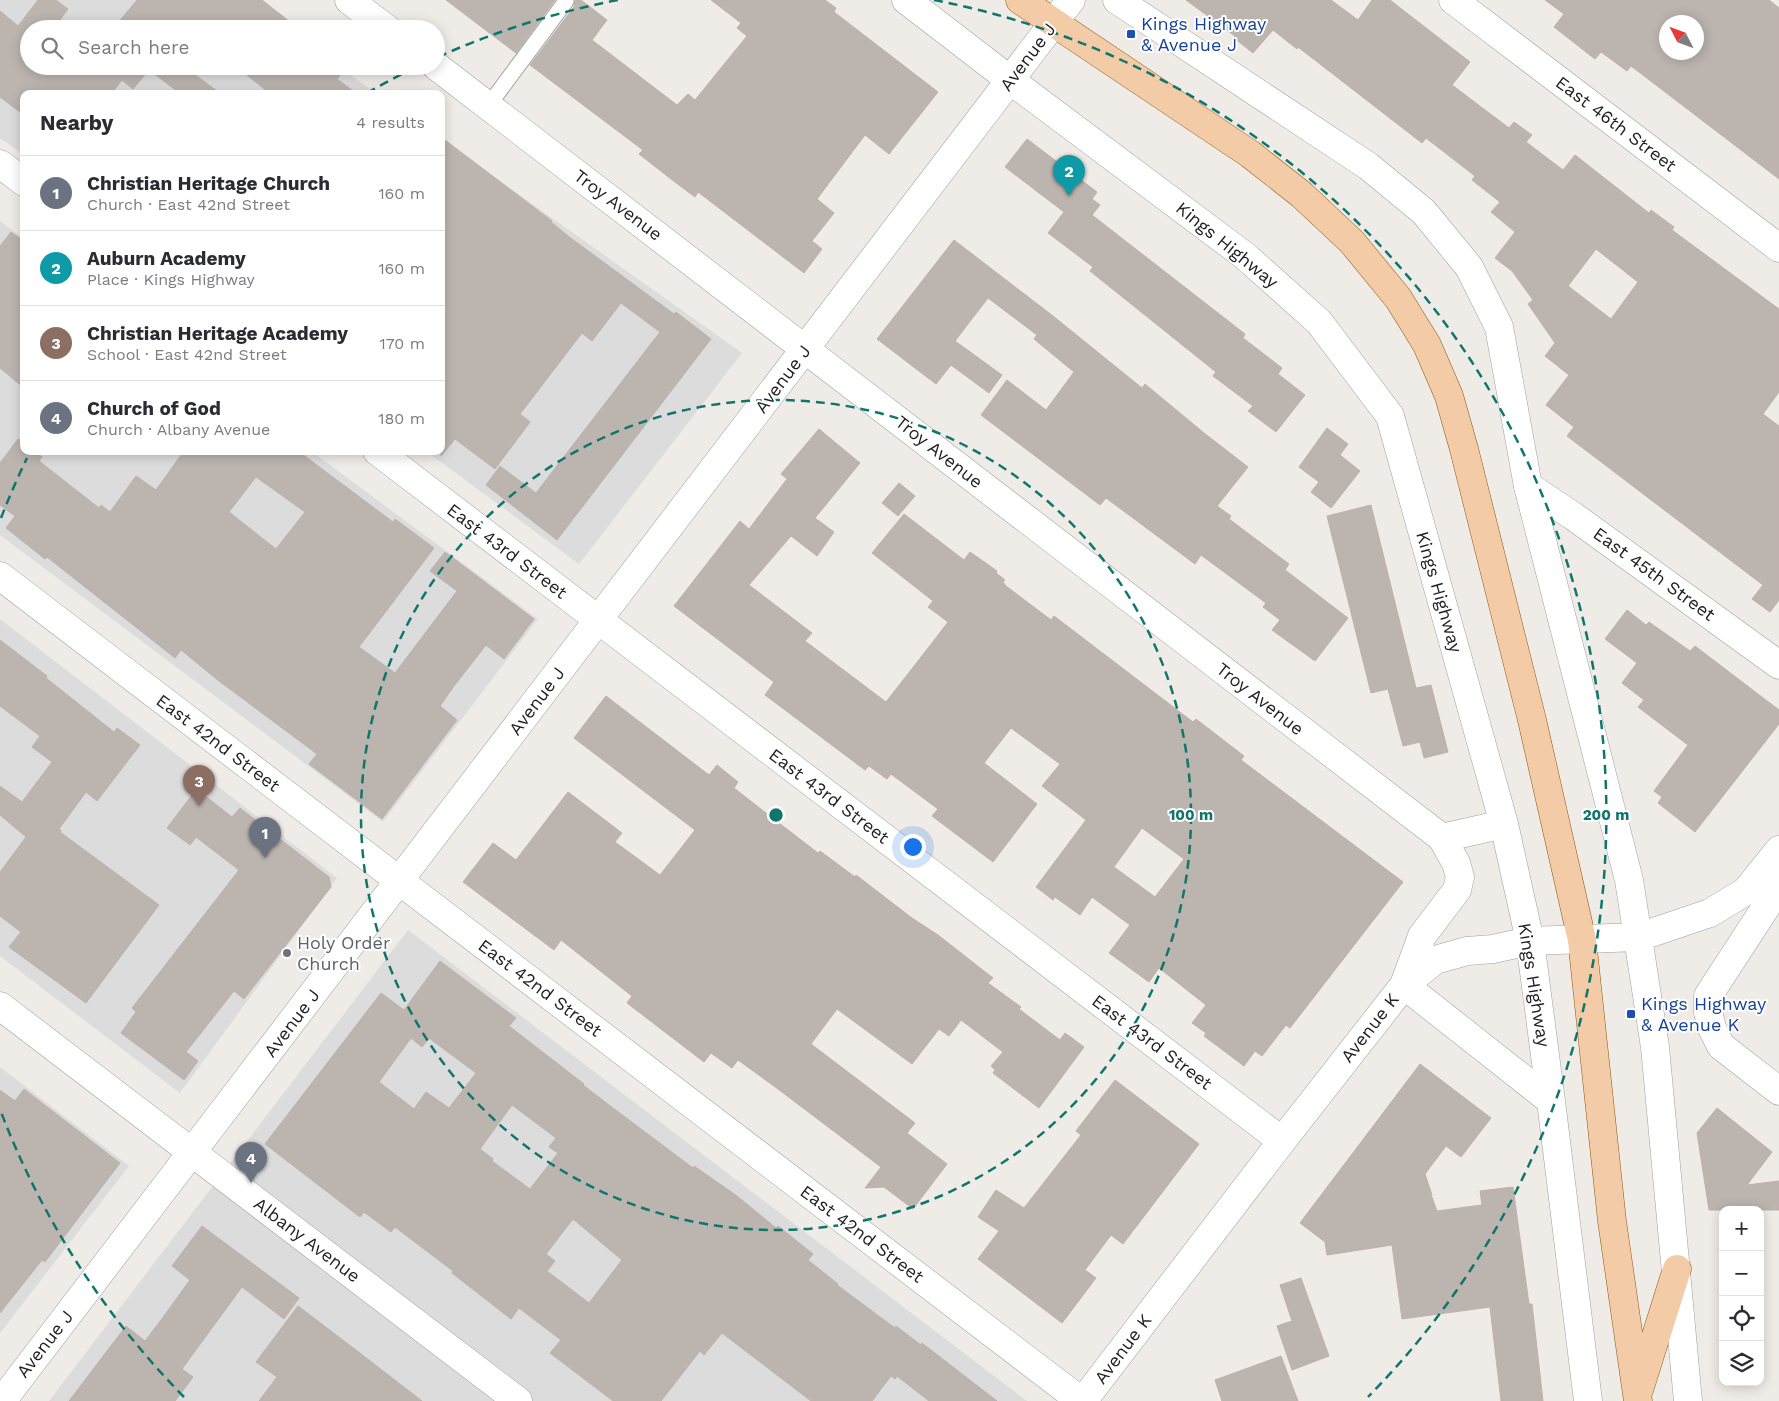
<!DOCTYPE html>
<meta charset="utf-8">
<style>
body{margin:0;font-family:"Work Sans",sans-serif;background:#f2f2f3;color:#2b2b33}
.controls{position:absolute;right:15px;bottom:15px;display:grid;overflow:hidden;border-radius:10px;box-shadow:0 2px 12px #0003}
.controls button{width:45px;height:45px;display:grid;place-items:center;padding:0;border:0;border-bottom:1px solid #e1e1e2;background:#fff;color:#2b2b33;font:25px sans-serif}
.compass{position:absolute;left:1659px;top:15px;width:45px;height:45px;border-radius:50%;background:#fff;box-shadow:0 2px 12px #0003;rotate:312deg}
.you{position:absolute;left:912px;top:846px;width:18px;height:18px;margin:-12px;border:4px solid #fff;border-radius:50%;background:#1a73e8;box-shadow:0 0 0 8px #1a73e833}
.badge{display:grid;place-items:center;width:32px;height:32px;border-radius:50%;background:#2563eb;color:#fff;font-size:16px;font-weight:700}
.pin{position:absolute;translate:-50% -41px;filter:drop-shadow(0 1px 2px #0008)}
.pin::after{content:'';position:absolute;top:26px;width:18px;height:15px;background:inherit;clip-path:polygon(0 0,100% 0,50% 100%)}
.list{margin:0;padding:0;list-style:none}
h2{display:flex;justify-content:space-between;align-items:center;height:65px;margin:0;padding:0 20px;font-size:21px}
h2 small{font-size:16px;font-weight:400;color:#7c7c81}
.list li{display:grid;grid-template-columns:32px 1fr auto;gap:15px;align-items:center;box-sizing:border-box;height:75px;padding:0 20px;border-top:1px solid #e1e1e2}
.list b{display:block;font-size:19px;white-space:nowrap}
.list p{margin:0;font-size:16px;white-space:nowrap;color:#7c7c81}
.list em{font-size:16px;font-style:normal;color:#7c7c81}
.icon{flex:none;width:28px;height:28px;fill:none;stroke:currentColor;stroke-width:2;stroke-linecap:round;stroke-linejoin:round}
.map{position:relative;flex:none;width:1779px;height:1401px;overflow:hidden}
.search{position:absolute;background:#fff;box-shadow:0 2px 12px #0003;left:20px;top:20px;width:425px;height:55px;display:flex;align-items:center;gap:12px;box-sizing:border-box;padding:0 18px;border-radius:28px;color:#7c7c81;font-size:19px}
.panel{position:absolute;background:#fff;box-shadow:0 2px 12px #0003;left:20px;top:90px;width:425px;height:365px;border-radius:10px}
.map>svg:first-child{display:block}
.residential{fill:#dddcdc}
.building{fill:#bcb4af;stroke:#bfb1aa;fill-rule:evenodd}
.lines{fill:none;stroke-linecap:round;stroke-linejoin:round}
.service-casing{stroke:#a0a0a0;stroke-width:17}
.minor-casing{stroke:#a0a0a0;stroke-width:29}
.tertiary-casing{stroke:#a0a0a0;stroke-width:29}
.primary-casing{stroke:#8b570e;stroke-width:29}
.service{stroke:#fff;stroke-width:15}
.minor{stroke:#fff;stroke-width:28}
.tertiary{stroke:#fff;stroke-width:28}
.primary{stroke:#f3cba7;stroke-width:28}
.ring{fill:none;stroke:#0f766e;stroke-width:2.5;stroke-dasharray:9 6}
.transit-dot{fill:#1a4fb4;stroke:#fff;stroke-width:2}
.worship-dot{fill:#6b7280;stroke:#fff;stroke-width:2}
.labels{text-anchor:middle;stroke-width:4;stroke-linejoin:round;paint-order:stroke}
.transit-label{font-size:18px;fill:#164399;stroke:#fff;text-anchor:start}
.street-label{font-size:18px;fill:#1f1f1f;stroke:#fff}
.worship-label{font-size:18px;fill:#5b616d;stroke:#fff;text-anchor:start}
.centre{fill:#0f766e;stroke:#fff;stroke-width:2.5}
.ring-label{font-size:15px;text-anchor:middle;font-weight:bold;fill:#0f766e;stroke:#fff;stroke-width:4;stroke-linejoin:round;paint-order:stroke}
</style>
<div class="map">
<svg width="1779" height="1401" viewBox="0 0 1779 1401">
<rect width="100%" height="100%" fill="#efebe6"/>
<!-- residential -->
<path class="residential" d="M 0,0 L 245,0 L 285,29 L 29,29 L 29,66 L 338,66 L 377,94 L 24,94 L 24,155 L 0,138 Z
M 441,139 L 742,353 L 579,564 L 426,451 L 441,451 Z
M 0,221 L 24,239 L 24,451 L 311,451 L 538,619 L 383,822 L 0,535 Z
M 0,619 L 337,878 L 180,1093 L 0,956 Z
M 408,930 L 1027,1401 L 49,1401 Z
M 0,1067 L 129,1166 L 0,1333 Z"/>
<!-- building -->
<path class="building" d="M 38,0 L 56,0 L 68,9 L 53,29 L 29,29 L 29,60 L 24,66 L 183,66 L 221,94 L 181,94 L 149,70 L 133,89 L 122,80 L 111,94 L 24,94 L 24,115 L 0,97 L 0,11 L 18,26 Z
M 137,0 L 262,0 L 299,29 L 113,29 Z
M 446,0 L 555,0 L 516,53 Z
M 575,0 L 581,0 L 607,20 L 592,40 L 677,105 L 688,94 L 695,100 L 747,36 L 737,28 L 741,23 L 711,0 L 825,0 L 836,8 L 834,12 L 938,92 L 889,154 L 865,135 L 817,199 L 834,213 L 812,241 L 822,249 L 804,273 L 698,192 L 695,197 L 671,179 L 639,154 L 643,150 L 530,65 L 574,7 Z
M 1186,0 L 1331,0 L 1358,20 L 1372,0 L 1390,0 L 1470,62 L 1452,85 L 1509,128 L 1514,122 L 1532,135 L 1526,142 L 1563,170 L 1575,155 L 1649,213 L 1651,210 L 1674,227 L 1672,230 L 1779,309 L 1779,392 L 1763,414 L 1779,426 L 1779,600 L 1770,612 L 1752,599 L 1763,585 L 1567,436 L 1574,427 L 1546,405 L 1569,375 L 1545,356 L 1555,343 L 1528,304 L 1533,300 L 1512,271 L 1495,258 L 1515,232 L 1491,212 L 1500,202 L 1472,180 L 1475,176 L 1426,138 L 1422,143 L 1298,47 L 1297,49 L 1273,30 L 1253,53 L 1234,38 L 1235,36 ZM 1596,249 L 1638,282 L 1611,319 L 1568,286 Z
M 1545,0 L 1769,0 L 1779,8 L 1779,179 L 1631,66 L 1627,71 L 1601,52 L 1595,59 L 1554,27 L 1564,14 ZM 1666,22 L 1696,22 L 1696,52 L 1666,52 Z
M 235,66 L 347,66 L 337,79 L 357,94 L 271,94 Z
M 441,137 L 552,221 L 551,222 L 572,239 L 674,314 L 676,312 L 711,339 L 557,540 L 486,485 L 500,466 L 536,493 L 660,332 L 621,303 L 592,341 L 582,333 L 520,414 L 530,422 L 495,469 L 455,439 L 441,456 Z
M 1027,139 L 1097,192 L 1092,199 L 1100,205 L 1092,215 L 1245,334 L 1243,338 L 1282,368 L 1278,374 L 1305,395 L 1276,432 L 1248,411 L 1253,406 L 1213,376 L 1216,372 L 1090,271 L 1093,267 L 1048,233 L 1064,212 L 1005,167 Z
M 11,232 L 24,241 L 24,388 L 0,368 L 0,246 Z
M 954,240 L 1053,316 L 1142,388 L 1145,384 L 1204,433 L 1248,467 L 1217,506 L 1231,516 L 1229,519 L 1289,564 L 1285,570 L 1348,618 L 1315,661 L 1272,630 L 1280,620 L 1263,607 L 1266,603 L 1201,555 L 1195,564 L 1106,498 L 1100,505 L 981,415 L 1007,380 L 1046,410 L 1074,372 L 1034,339 L 1037,335 L 988,298 L 955,341 L 1002,375 L 989,393 L 951,365 L 936,384 L 877,339 Z
M 1327,428 L 1348,444 L 1340,455 L 1360,471 L 1331,508 L 1311,492 L 1319,482 L 1299,467 Z
M 819,429 L 860,463 L 815,518 L 834,532 L 817,556 L 791,536 L 749,585 L 812,633 L 805,641 L 886,702 L 932,643 L 948,622 L 928,607 L 933,601 L 872,553 L 904,514 L 964,560 L 970,552 L 997,571 L 996,573 L 1005,580 L 1003,582 L 1006,586 L 1051,620 L 1054,616 L 1193,722 L 1196,719 L 1244,756 L 1241,760 L 1403,882 L 1290,1028 L 1286,1025 L 1262,1056 L 1255,1051 L 1244,1066 L 1204,1036 L 1206,1033 L 1192,1023 L 1206,1005 L 1159,968 L 1149,982 L 1109,953 L 1130,925 L 1092,897 L 1080,915 L 1055,897 L 1053,900 L 1036,887 L 1086,820 L 1042,786 L 1060,764 L 1011,728 L 984,763 L 1037,804 L 993,862 L 932,816 L 938,809 L 891,774 L 887,779 L 869,766 L 865,770 L 765,695 L 774,682 L 674,606 L 740,521 L 749,529 L 787,479 L 781,474 ZM 1142,828 L 1184,859 L 1155,897 L 1114,867 Z
M 18,439 L 24,443 L 24,451 L 35,451 L 42,457 L 39,461 L 99,508 L 101,505 L 110,512 L 136,476 L 156,490 L 184,451 L 298,451 L 393,522 L 395,519 L 434,548 L 359,647 L 395,673 L 457,591 L 430,571 L 445,552 L 534,619 L 504,659 L 486,645 L 454,686 L 440,706 L 457,720 L 382,819 L 309,764 L 317,754 L 219,681 L 181,650 L 175,658 L 47,557 L 45,559 L 6,528 L 15,516 L 0,505 L 0,463 ZM 256,477 L 305,512 L 276,549 L 229,512 Z
M 899,483 L 915,496 L 898,516 L 882,503 Z
M 1371,505 L 1416,688 L 1431,685 L 1448,752 L 1424,758 L 1420,742 L 1403,746 L 1388,689 L 1371,693 L 1327,516 Z
M 1627,610 L 1646,625 L 1649,622 L 1690,651 L 1695,646 L 1779,710 L 1779,724 L 1695,832 L 1658,803 L 1662,797 L 1654,791 L 1688,745 L 1638,707 L 1644,700 L 1622,683 L 1637,663 L 1605,639 Z
M 0,640 L 47,676 L 46,678 L 114,732 L 117,728 L 140,745 L 97,801 L 86,792 L 59,829 L 61,830 L 60,832 L 159,905 L 86,1003 L 9,947 L 21,932 L 0,916 L 0,872 L 26,837 L 0,815 L 0,786 L 22,802 L 52,762 L 32,747 L 40,736 L 0,706 Z
M 606,696 L 709,775 L 717,765 L 738,782 L 734,788 L 766,813 L 818,853 L 820,851 L 855,877 L 856,875 L 912,918 L 938,935 L 993,978 L 988,983 L 1021,1007 L 1019,1009 L 1060,1040 L 1065,1033 L 1084,1047 L 1039,1108 L 993,1073 L 995,1070 L 991,1066 L 1003,1052 L 961,1020 L 949,1036 L 939,1029 L 912,1064 L 837,1009 L 811,1044 L 915,1123 L 907,1133 L 947,1164 L 913,1209 L 884,1187 L 865,1188 L 881,1167 L 778,1089 L 738,1060 L 732,1068 L 711,1053 L 704,1062 L 627,1003 L 632,996 L 561,940 L 554,950 L 463,882 L 493,843 L 516,860 L 568,792 L 622,833 L 615,842 L 660,875 L 695,830 L 574,738 Z
M 195,791 L 202,797 L 204,795 L 232,817 L 240,808 L 329,877 L 331,887 L 244,999 L 234,991 L 186,1052 L 198,1061 L 184,1080 L 121,1033 L 136,1012 L 132,1008 L 239,870 L 196,837 L 190,845 L 167,828 Z
M 440,961 L 516,1018 L 509,1026 L 584,1084 L 583,1085 L 605,1102 L 693,1168 L 694,1166 L 737,1196 L 776,1228 L 778,1226 L 813,1254 L 808,1260 L 838,1284 L 837,1285 L 895,1328 L 896,1326 L 921,1345 L 922,1343 L 997,1401 L 929,1401 L 897,1376 L 895,1379 L 891,1376 L 872,1401 L 811,1401 L 722,1333 L 704,1355 L 700,1351 L 661,1401 L 613,1401 L 550,1353 L 561,1340 L 519,1308 L 511,1319 L 452,1273 L 453,1271 L 395,1227 L 391,1232 L 364,1212 L 360,1217 L 265,1144 L 381,993 L 404,1010 ZM 411,1038 L 422,1047 L 429,1038 L 476,1073 L 449,1108 L 426,1092 L 414,1109 L 379,1082 ZM 512,1105 L 556,1138 L 549,1147 L 558,1153 L 530,1189 L 492,1161 L 493,1159 L 480,1149 ZM 573,1219 L 622,1260 L 589,1303 L 547,1271 L 555,1261 L 546,1254 Z
M 1420,1064 L 1491,1118 L 1461,1157 L 1446,1146 L 1425,1174 L 1432,1195 L 1431,1197 L 1432,1197 L 1437,1211 L 1482,1205 L 1480,1191 L 1513,1187 L 1529,1304 L 1532,1304 L 1543,1401 L 1501,1401 L 1490,1307 L 1402,1319 L 1392,1245 L 1327,1255 L 1325,1242 L 1300,1223 Z
M 1115,1080 L 1199,1144 L 1123,1244 L 1111,1235 L 1085,1270 L 1096,1278 L 1062,1323 L 978,1259 L 999,1231 L 978,1217 L 996,1190 L 1024,1208 L 1081,1135 L 1076,1131 Z
M 24,1089 L 120,1163 L 45,1262 L 42,1260 L 0,1313 L 0,1090 L 15,1101 Z
M 1717,1108 L 1772,1152 L 1747,1185 L 1779,1181 L 1779,1210 L 1709,1210 L 1697,1133 Z
M 202,1226 L 299,1298 L 284,1319 L 242,1287 L 182,1369 L 193,1377 L 175,1401 L 69,1401 L 126,1326 L 145,1341 L 161,1320 L 190,1280 L 172,1266 Z
M 1301,1278 L 1329,1356 L 1292,1370 L 1277,1326 L 1292,1321 L 1280,1285 Z
M 298,1306 L 356,1350 L 422,1401 L 259,1401 L 277,1377 L 256,1362 Z
M 1281,1356 L 1298,1401 L 1222,1401 L 1215,1380 Z"/>
<g class="lines">
<defs>
<path id="service" d="M 488,106 L 566,1"/>
<path id="minor" d="M 349,0 L 387,29
M 1453,0 L 1779,248
M 436,66 L 1442,838
M 0,164 L 24,182
M 377,451 L 1282,1141
M 1528,486 L 1573,516 L 1779,665
M 0,576 L 1081,1401
M 1779,876 L 1768,904 L 1708,996 L 1708,1012 L 1712,1028 L 1721,1046 L 1779,1091
M 0,1006 L 518,1401
M 2,1401 L 1071,0"/>
<path id="tertiary" d="M 906,0 L 1010,80 L 1245,256 L 1319,322 L 1390,416 L 1504,824 L 1530,941 L 1551,1101 L 1588,1401
M 1117,0 L 1368,166 L 1424,212 L 1469,267 L 1499,327 L 1528,486 L 1629,880 L 1655,1047 L 1688,1401
M 1404,985 L 1422,936 L 1457,890 L 1460,877 L 1456,863 L 1442,838 L 1504,824
M 1404,985 L 1551,1101
M 1083,1401 L 1282,1141 L 1404,985 L 1435,960 L 1467,951 L 1493,949 L 1530,941 L 1639,937 L 1710,913 L 1746,891 L 1779,850"/>
<path id="primary" d="M 1020,0 L 1250,154 L 1302,195 L 1352,242 L 1398,298 L 1427,345 L 1449,396 L 1464,449 L 1532,720 L 1582,940 L 1612,1221 L 1638,1401
M 1639,1390 L 1677,1269"/>
</defs>
<!-- service casing -->
<use href="#service" class="service-casing"/>
<!-- minor casing -->
<use href="#minor" class="minor-casing"/>
<!-- tertiary casing -->
<use href="#tertiary" class="tertiary-casing"/>
<!-- primary casing -->
<use href="#primary" class="primary-casing"/>
<!-- service -->
<use href="#service" class="service"/>
<!-- minor -->
<use href="#minor" class="minor"/>
<!-- tertiary -->
<use href="#tertiary" class="tertiary"/>
<!-- primary -->
<use href="#primary" class="primary"/>
</g>
<!-- distance rings -->
<g class="ring">
<circle cx="776" cy="815" r="415"/>
<path d="M184 1397A830 830 0 0 1 1 1112M1 518A830 830 0 0 1 27 458M367 93A830 830 0 0 1 412 69M438 57A830 830 0 0 1 618 0M934 0A830 830 0 0 1 1368 1397"/>
</g>
<!-- markers -->
<g class="transit-dot">
<rect x="1126" y="29" width="10" height="10" rx="2.5"/>
<rect x="1626" y="1009" width="10" height="10" rx="2.5"/>
</g>
<circle class="worship-dot" cx="287" cy="953" r="5"/>
<g class="labels">
<!-- transit labels -->
<g class="transit-label">
<text x="1141" y="30">Kings Highway<tspan x="1141" dy="21">&amp; Avenue J</tspan></text>
<text x="1641" y="1010">Kings Highway<tspan x="1641" dy="21">&amp; Avenue K</tspan></text>
</g>
<!-- street labels -->
<g class="street-label">
<text transform="translate(1028 57) rotate(-53)" y="6">Avenue J</text>
<text transform="translate(1616 124) rotate(37)" y="6">East 46th Street</text>
<text transform="translate(618 205) rotate(37)" y="6">Troy Avenue</text>
<text transform="translate(1227 245) rotate(39)" y="6">Kings Highway</text>
<text transform="translate(783 379) rotate(-53)" y="6">Avenue J</text>
<text transform="translate(939 452) rotate(38)" y="6">Troy Avenue</text>
<text transform="translate(507 551) rotate(37)" y="6">East 43rd Street</text>
<text transform="translate(1654 574) rotate(36)" y="6">East 45th Street</text>
<text transform="translate(1439 592) rotate(74)" y="6">Kings Highway</text>
<text transform="translate(1260 699) rotate(38)" y="6">Troy Avenue</text>
<text transform="translate(537 701) rotate(-53)" y="6">Avenue J</text>
<text transform="translate(218 743) rotate(37)" y="6">East 42nd Street</text>
<text transform="translate(829 796) rotate(37)" y="6">East 43rd Street</text>
<text transform="translate(1534 985) rotate(81)" y="6">Kings Highway</text>
<text transform="translate(540 988) rotate(37)" y="6">East 42nd Street</text>
<text transform="translate(292 1023) rotate(-53)" y="6">Avenue J</text>
<text transform="translate(1370 1028) rotate(-52)" y="6">Avenue K</text>
<text transform="translate(1152 1042) rotate(37)" y="6">East 43rd Street</text>
<text transform="translate(862 1234) rotate(37)" y="6">East 42nd Street</text>
<text transform="translate(307 1240) rotate(37)" y="6">Albany Avenue</text>
<text transform="translate(45 1344) rotate(-52)" y="6">Avenue J</text>
<text transform="translate(1123 1349) rotate(-53)" y="6">Avenue K</text>
</g>
<!-- worship labels -->
<g class="worship-label">
<text x="297" y="949">Holy Order<tspan x="297" dy="21">Church</tspan></text>
</g>
</g>
<circle cx="776" cy="815" r="8" class="centre"/>
<g class="ring-label">
<text x="1191" y="820">100 m</text>
<text x="1606" y="820">200 m</text>
</g>
</svg>
<div class="controls">
<button>+</button>
<button>−</button>
<button><svg class="icon" aria-label="locate" viewBox="0 0 24 24"><circle cx="12" cy="12" r="6"/><path d="M12 2v4M12 18v4M2 12h4M18 12h4"/></svg></button>
<button><svg class="icon" aria-label="layers" viewBox="0 0 24 24"><path d="M12 4l9 5-9 5-9-5zM3 14l9 5 9-5"/></svg></button>
</div>
<svg class="compass" viewBox="-18 -18 36 36"><path d="M0-13l5 13h-10z" fill="#e53935"/><path d="M0 13l5-13h-10z" fill="#7c7c81"/></svg>
<div class="you"></div>
<div class="pin badge" style="left:265px;top:858px;background:#6b7280">1</div>
<div class="pin badge" style="left:1069px;top:196px;background:#0f9aa8">2</div>
<div class="pin badge" style="left:199px;top:806px;background:#8d6e63">3</div>
<div class="pin badge" style="left:251px;top:1183px;background:#6b7280">4</div>
<div class="search"><svg class="icon" aria-label="search" viewBox="0 0 24 24"><circle cx="10" cy="10" r="6"/><path d="M15 15l6 6"/></svg>Search here</div>
<section class="panel">
<h2>Nearby<small>4 results</small></h2>
<ul class="list">
<li><span class="badge" style="background:#6b7280">1</span><div><b>Christian Heritage Church</b><p>Church · East 42nd Street</p></div><em>160 m</em></li>
<li><span class="badge" style="background:#0f9aa8">2</span><div><b>Auburn Academy</b><p>Place · Kings Highway</p></div><em>160 m</em></li>
<li><span class="badge" style="background:#8d6e63">3</span><div><b>Christian Heritage Academy</b><p>School · East 42nd Street</p></div><em>170 m</em></li>
<li><span class="badge" style="background:#6b7280">4</span><div><b>Church of God</b><p>Church · Albany Avenue</p></div><em>180 m</em></li>
</ul>
</section>
</div>
